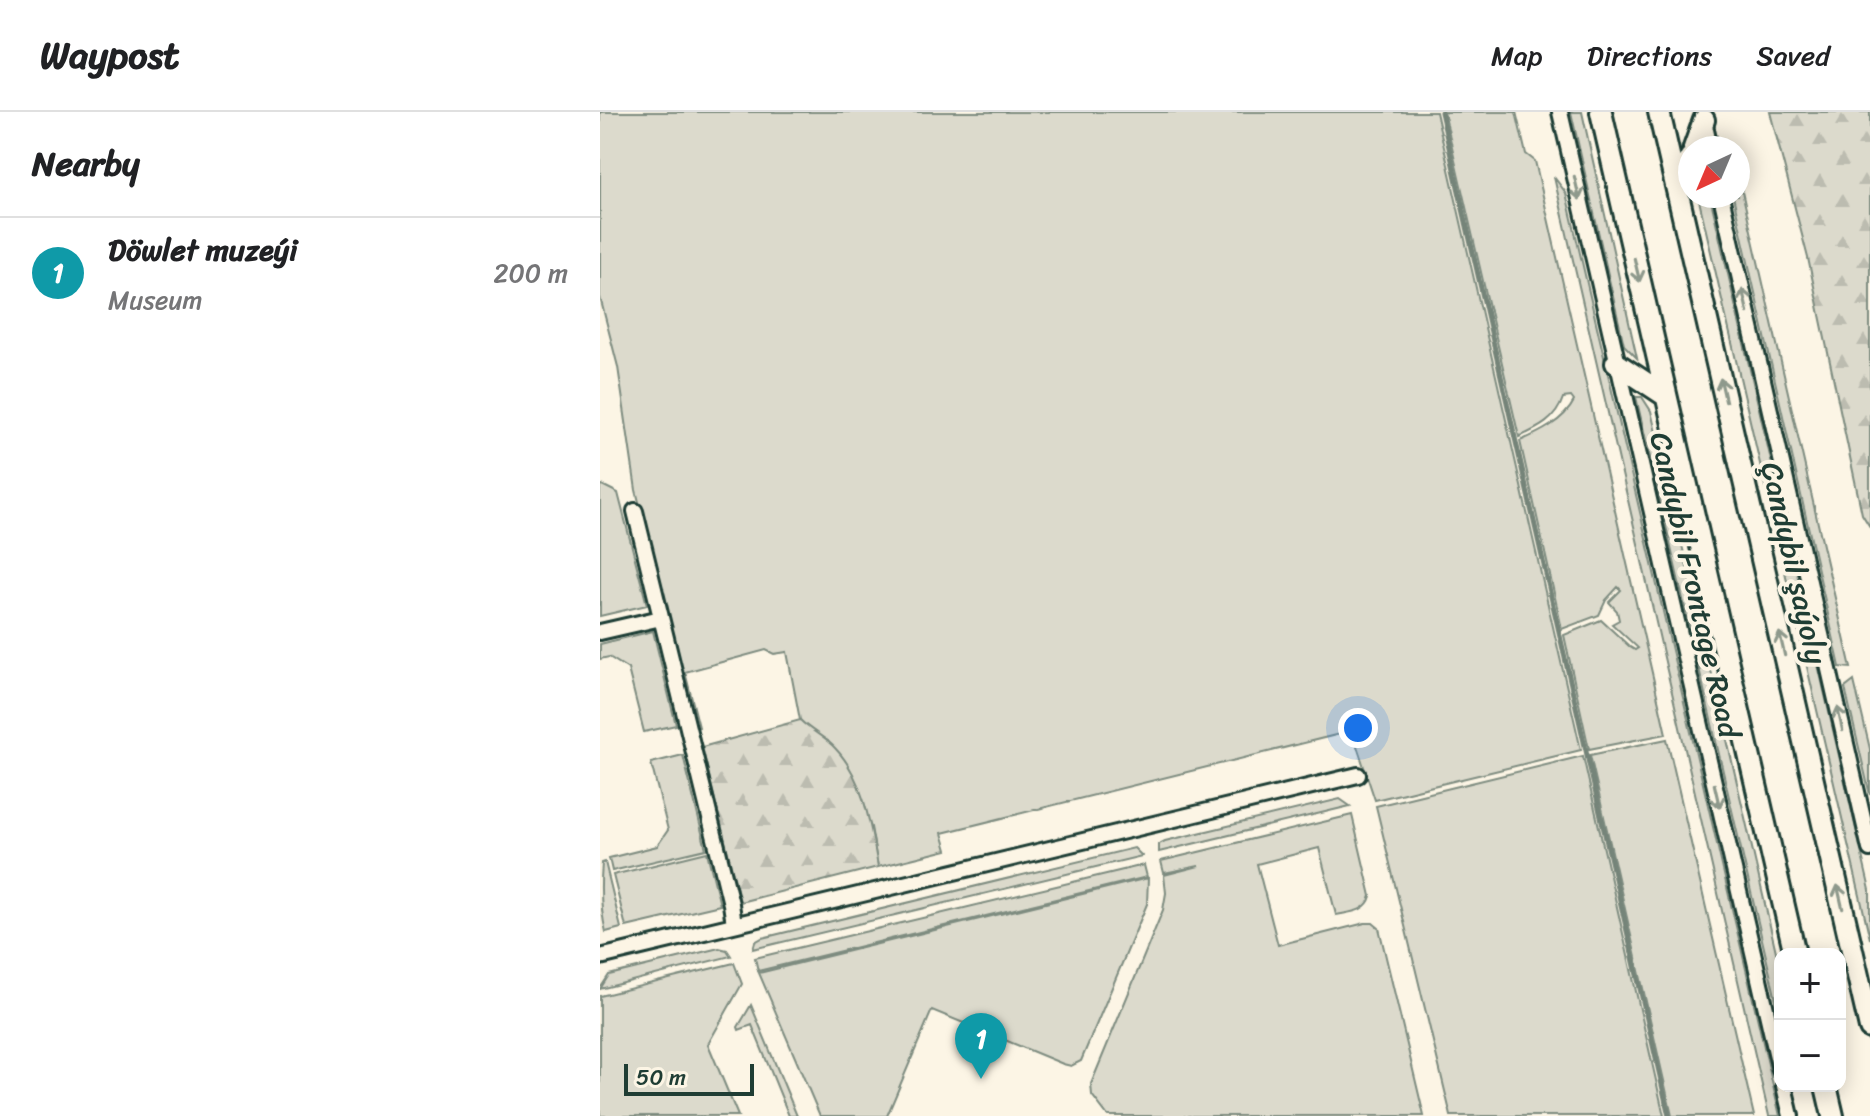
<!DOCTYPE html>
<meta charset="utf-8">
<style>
body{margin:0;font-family:Sriracha,sans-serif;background:#f6f6f6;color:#202124}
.controls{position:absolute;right:24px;bottom:24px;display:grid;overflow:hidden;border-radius:16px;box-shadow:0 4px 20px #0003}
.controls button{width:72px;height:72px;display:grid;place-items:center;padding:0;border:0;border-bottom:2px solid #e0e0e0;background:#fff;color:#202124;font:40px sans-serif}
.compass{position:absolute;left:1078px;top:24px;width:72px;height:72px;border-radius:50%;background:#fff;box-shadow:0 4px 20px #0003;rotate:224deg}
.scale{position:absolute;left:24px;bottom:20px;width:130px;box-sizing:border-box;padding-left:8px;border:4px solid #1f3d34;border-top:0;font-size:22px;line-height:28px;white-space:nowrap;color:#1f3d34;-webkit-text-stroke:6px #fcf5e5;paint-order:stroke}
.you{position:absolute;left:758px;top:616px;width:28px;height:28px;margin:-20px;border:6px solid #fff;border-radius:50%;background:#1a73e8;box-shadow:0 0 0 12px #1a73e833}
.badge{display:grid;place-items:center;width:52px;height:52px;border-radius:50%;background:#ea580c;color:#fff;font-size:26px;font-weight:700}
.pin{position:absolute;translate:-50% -66px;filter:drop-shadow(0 2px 4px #0008)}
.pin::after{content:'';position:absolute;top:42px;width:28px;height:24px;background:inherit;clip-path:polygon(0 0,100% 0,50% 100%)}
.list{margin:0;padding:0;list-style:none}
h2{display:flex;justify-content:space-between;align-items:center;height:104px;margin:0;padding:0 32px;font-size:34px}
h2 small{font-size:26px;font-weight:400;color:#757577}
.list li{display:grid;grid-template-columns:52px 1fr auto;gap:24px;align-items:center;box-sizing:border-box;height:112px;padding:0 32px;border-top:2px solid #e0e0e0}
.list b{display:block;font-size:30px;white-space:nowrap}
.list p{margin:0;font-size:26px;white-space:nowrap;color:#757577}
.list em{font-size:26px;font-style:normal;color:#757577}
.map{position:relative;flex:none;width:1270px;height:1004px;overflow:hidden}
header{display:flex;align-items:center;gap:48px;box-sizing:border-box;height:112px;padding:0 40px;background:#fff;border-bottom:2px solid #e0e0e0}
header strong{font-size:38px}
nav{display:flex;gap:44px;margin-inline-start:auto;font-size:28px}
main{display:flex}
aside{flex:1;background:#fff}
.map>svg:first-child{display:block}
.grass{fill:#dcdacc;stroke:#7e8c80;stroke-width:2}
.forest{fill:url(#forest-firs);stroke:#7e8c80;stroke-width:2}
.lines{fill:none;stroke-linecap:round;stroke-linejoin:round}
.stream{stroke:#758479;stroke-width:5}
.minor-casing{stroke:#1f3d34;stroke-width:20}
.secondary-casing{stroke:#1f3d34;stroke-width:26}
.minor{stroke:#fcf5e5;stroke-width:14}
.secondary{stroke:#fcf5e5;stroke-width:20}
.oneway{stroke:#8e998c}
.labels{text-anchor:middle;stroke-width:8;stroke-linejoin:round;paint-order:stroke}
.street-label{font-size:30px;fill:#1f3d34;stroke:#fcf5e5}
</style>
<header>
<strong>Waypost</strong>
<nav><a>Map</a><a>Directions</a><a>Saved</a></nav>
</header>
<main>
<aside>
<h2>Nearby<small></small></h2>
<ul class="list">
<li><span class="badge" style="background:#0f9aa8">1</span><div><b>Döwlet muzeýi</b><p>Museum</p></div><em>200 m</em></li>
</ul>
</aside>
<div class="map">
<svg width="1270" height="1004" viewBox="0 0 1270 1004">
<defs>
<pattern id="forest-firs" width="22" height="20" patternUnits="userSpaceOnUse" patternTransform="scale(2)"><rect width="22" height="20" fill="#dcdacc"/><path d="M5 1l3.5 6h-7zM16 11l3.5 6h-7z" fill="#bcbcb0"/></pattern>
</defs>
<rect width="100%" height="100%" fill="#fcf5e5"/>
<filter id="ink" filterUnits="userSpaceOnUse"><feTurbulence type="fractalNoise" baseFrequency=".0125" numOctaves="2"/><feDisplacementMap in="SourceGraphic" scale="16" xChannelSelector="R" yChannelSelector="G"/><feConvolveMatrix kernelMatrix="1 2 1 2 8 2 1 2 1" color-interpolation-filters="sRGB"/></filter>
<g filter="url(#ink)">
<!-- grass -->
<path class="grass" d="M 0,0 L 836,0 L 981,638 L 775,688 L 752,619 L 342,721 L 347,738 L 278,755 L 271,715 L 228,629 L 210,619 L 200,608 L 187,540 L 174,542 L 166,538 L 85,560 L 99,615 L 95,616 L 36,378 L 18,255 L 0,185 Z
M 844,0 L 916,0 L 926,42 L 935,49 L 1066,622 L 989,637 L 964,523 L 1001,508 L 1030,535 L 1035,538 L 1038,536 L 1012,512 L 1019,508 L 1017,499 L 1009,490 L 1021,478 L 1018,475 L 1006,488 L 999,503 L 962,517 L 920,329 C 939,321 964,309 974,289 L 971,285 L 963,286 C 956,308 939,316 919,325 Z
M 971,0 L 982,0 L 1037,246 L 1024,233 Z
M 1138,62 L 1251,556 L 1240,555 L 1133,84 L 1138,84 Z
M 954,65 L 966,81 L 1180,1004 L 1169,1004 Z
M 1098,84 L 1110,84 L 1270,778 L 1270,827 Z
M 1036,285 L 1042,285 L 1051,299 L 1180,857 L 1180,905 Z
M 2,373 L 18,381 L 47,493 L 0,504 L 0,374 Z
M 53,519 L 76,613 L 44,620 L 28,557 L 9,545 L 0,547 L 0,532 Z
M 1254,569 L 1270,637 L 1270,683 L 1245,576 Z
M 1067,627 L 1154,1004 L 1072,1004 L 990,643 Z
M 83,643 L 106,737 L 12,759 L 9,746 L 57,734 L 68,718 L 51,651 Z
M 983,644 L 1064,1004 L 851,1004 L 776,694 Z
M 740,687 L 750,694 L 559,740 L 559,732 L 565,729 Z
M 752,703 L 771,784 C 767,800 750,800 736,803 L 719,736 L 657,752 L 678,833 L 765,811 L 773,811 L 779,816 L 824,1004 L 508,1004 L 492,983 L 491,972 L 563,798 L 566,781 L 564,763 L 599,754 L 564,761 L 561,749 Z
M 534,736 L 542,744 L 153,837 L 155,830 L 162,826 Z
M 107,740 L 120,793 L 26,815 L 13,763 Z
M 5,750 L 21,816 L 6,820 C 0,797 0,775 2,751 Z
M 544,753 L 547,765 L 158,859 L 155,846 Z
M 548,766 L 547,792 L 481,949 L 471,954 L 463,952 L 332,898 L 287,1004 L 220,1004 L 159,861 Z
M 119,836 L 127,838 L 131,844 L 0,877 L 9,863 Z
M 134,851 L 142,872 L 108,932 L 138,1004 L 0,1004 L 0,884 Z
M 151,893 L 197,1004 L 189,1004 L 152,913 L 139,918 L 138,915 Z"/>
<!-- forest -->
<path class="forest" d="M 1170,0 L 1270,0 L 1270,415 L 1262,402 L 1208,146 Z
M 200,608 C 211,619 225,625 235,636 C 264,666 271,716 278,755 L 140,790 L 102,635 Z"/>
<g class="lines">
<!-- stream -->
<path class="stream" d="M 841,0 L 1069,1004"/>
<defs>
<path id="minor" d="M 960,0 L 1180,958
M 1104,9 L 1110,36
M 1121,84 L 1270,737
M 35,399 L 131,792 L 134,812
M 0,520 L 61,506
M 0,845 L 758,663
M 1184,974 L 1191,1004"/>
<path id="secondary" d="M 1001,0 L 1195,842
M 1059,0 L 1270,916
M 1094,36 L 1104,8
M 1078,81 L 1090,46
M 1016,251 L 1066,284
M 1226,974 L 1233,1004"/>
</defs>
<!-- minor casing -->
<use href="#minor" class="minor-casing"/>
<!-- secondary casing -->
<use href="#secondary" class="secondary-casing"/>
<!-- minor -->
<use href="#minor" class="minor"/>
<!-- secondary -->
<use href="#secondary" class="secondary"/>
</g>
<!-- one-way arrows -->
<defs><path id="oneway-shaft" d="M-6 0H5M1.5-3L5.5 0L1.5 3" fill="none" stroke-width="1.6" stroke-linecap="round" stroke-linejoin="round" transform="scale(2)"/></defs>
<g class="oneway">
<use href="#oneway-shaft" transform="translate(977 76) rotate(77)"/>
<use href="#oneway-shaft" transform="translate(1037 158) rotate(77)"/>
<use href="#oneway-shaft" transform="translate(1145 189) rotate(-103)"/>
<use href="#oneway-shaft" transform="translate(1123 278) rotate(-103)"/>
<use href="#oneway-shaft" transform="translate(1182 532) rotate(-103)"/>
<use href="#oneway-shaft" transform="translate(1240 607) rotate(-103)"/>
<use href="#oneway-shaft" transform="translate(1117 684) rotate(77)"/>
<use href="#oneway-shaft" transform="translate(1240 785) rotate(-103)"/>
</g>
</g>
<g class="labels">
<!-- street labels -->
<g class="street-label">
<text transform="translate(1194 451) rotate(77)" y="10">Çandybil şaýoly</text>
<text transform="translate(1095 473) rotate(77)" y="10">Candybil Frontage Road</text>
</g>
</g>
</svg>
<div class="controls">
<button>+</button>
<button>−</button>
</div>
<svg class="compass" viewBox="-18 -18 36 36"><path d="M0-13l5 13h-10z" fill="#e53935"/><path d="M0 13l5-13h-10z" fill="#757577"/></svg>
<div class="scale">50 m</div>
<div class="you"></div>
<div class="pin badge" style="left:381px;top:967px;background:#0f9aa8">1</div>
</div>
</main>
